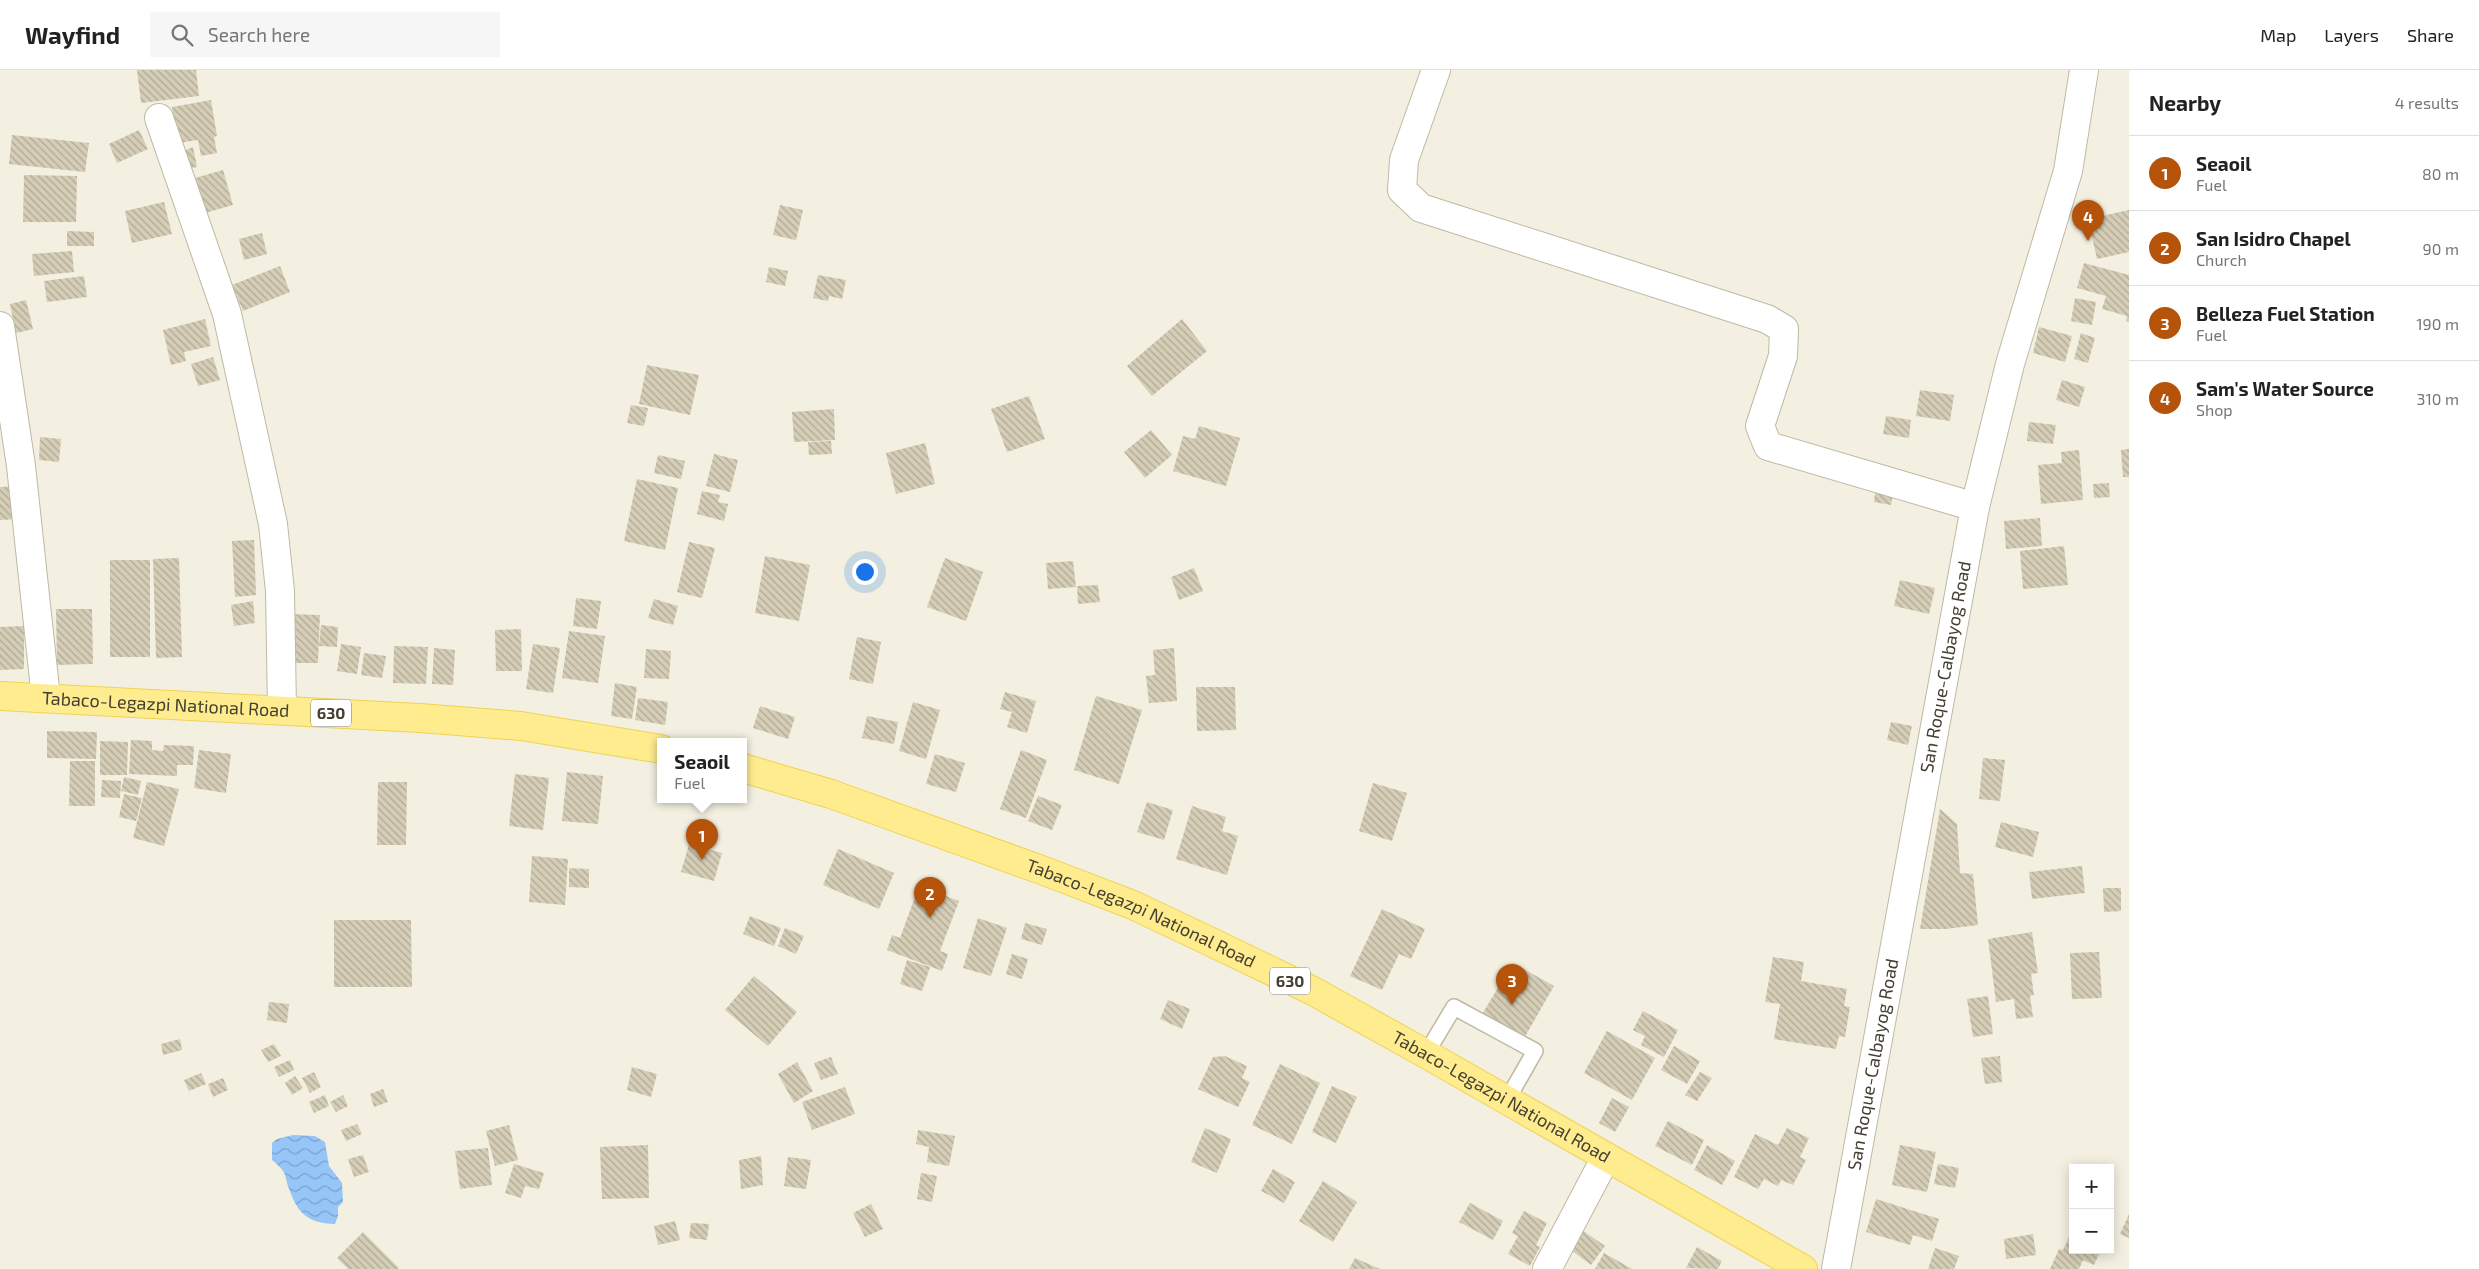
<!DOCTYPE html>
<meta charset="utf-8">
<style>
body{margin:0;font-family:"Exo 2",sans-serif;background:#f6f6f6;color:#222}
.controls{position:absolute;right:15px;bottom:15px;display:grid;overflow:hidden;border-radius:0px;box-shadow:0 2px 12px #0003}
.controls button{width:45px;height:45px;display:grid;place-items:center;padding:0;border:0;border-bottom:1px solid #e0e0e0;background:#fff;color:#222;font:25px sans-serif}
.you{position:absolute;left:864px;top:501px;width:18px;height:18px;margin:-12px;border:4px solid #fff;border-radius:50%;background:#1a73e8;box-shadow:0 0 0 8px #1a73e833}
.badge{display:grid;place-items:center;width:32px;height:32px;border-radius:50%;background:#b45309;color:#fff;font-size:16px;font-weight:700}
.pin{position:absolute;translate:-50% -41px;filter:drop-shadow(0 1px 2px #0008)}
.pin::after{content:'';position:absolute;top:26px;width:18px;height:15px;background:inherit;clip-path:polygon(0 0,100% 0,50% 100%)}
.popup{position:absolute;left:657px;top:668px;width:90px;height:65px;box-sizing:border-box;display:grid;place-content:center;border-radius:0px;background:#fff;filter:drop-shadow(0 1px 4px #0005);font-size:16px;white-space:nowrap;color:#767676}
.popup b{font-size:19px;color:#222}
.popup::after{content:'';position:absolute;left:50%;top:100%;margin-left:-10px;border:10px solid transparent;border-top-color:#fff}
.list{margin:0;padding:0;list-style:none}
h2{display:flex;justify-content:space-between;align-items:center;height:65px;margin:0;padding:0 20px;font-size:21px}
h2 small{font-size:16px;font-weight:400;color:#767676}
.list li{display:grid;grid-template-columns:32px 1fr auto;gap:15px;align-items:center;box-sizing:border-box;height:75px;padding:0 20px;border-top:1px solid #e0e0e0}
.list b{display:block;font-size:19px;white-space:nowrap}
.list p{margin:0;font-size:16px;white-space:nowrap;color:#767676}
.list em{font-size:16px;font-style:normal;color:#767676}
.icon{flex:none;width:28px;height:28px;fill:none;stroke:currentColor;stroke-width:2;stroke-linecap:round;stroke-linejoin:round}
.map{position:relative;flex:none;width:2129px;height:1199px;overflow:hidden}
header{display:flex;align-items:center;gap:30px;box-sizing:border-box;height:70px;padding:0 25px;background:#fff;border-bottom:1px solid #e0e0e0}
header strong{font-size:24px}
nav{display:flex;gap:28px;margin-inline-start:auto;font-size:18px}
.search{width:350px;height:45px;background:#f6f6f6;display:flex;align-items:center;gap:12px;box-sizing:border-box;padding:0 18px;border-radius:0px;color:#767676;font-size:19px}
main{display:flex}
aside{flex:1;background:#fff}
.map>svg:first-child{display:block}
.water{fill:url(#water-waves)}
.building{fill:url(#building-back-hatch)}
.lines{fill:none;stroke-linecap:round;stroke-linejoin:round}
.service-casing{stroke:#bfb9a4;stroke-width:18}
.minor-casing{stroke:#bfb9a4;stroke-width:30}
.tertiary-casing{stroke:#bfb9a4;stroke-width:30}
.primary-casing{stroke:#efd253;stroke-width:30}
.service{stroke:#fff;stroke-width:15}
.minor{stroke:#fff;stroke-width:28}
.tertiary{stroke:#fff;stroke-width:28}
.primary{stroke:#ffec8f;stroke-width:28}
.labels{text-anchor:middle;stroke-width:4;stroke-linejoin:round;paint-order:stroke}
.shield{fill:#fff;stroke:#7d7970;stroke-width:1}
.shield-label{font-size:16px;font-weight:bold;fill:#454032}
.street-label{font-size:18px;fill:#454032;stroke:#fff}
</style>
<header>
<strong>Wayfind</strong>
<div class="search"><svg class="icon" aria-label="search" viewBox="0 0 24 24"><circle cx="10" cy="10" r="6"/><path d="M15 15l6 6"/></svg>Search here</div>
<nav><a>Map</a><a>Layers</a><a>Share</a></nav>
</header>
<main>
<div class="map">
<svg width="2129" height="1199" viewBox="0 0 2129 1199">
<defs>
<pattern id="water-waves" width="16" height="10" patternUnits="userSpaceOnUse" patternTransform="scale(1.25)"><rect width="16" height="10" fill="#96c5f7"/><path d="M0 5q4-4 8 0t8 0" fill="none" stroke="#7ca1c9"/></pattern>
<pattern id="building-back-hatch" width="6" height="6" patternUnits="userSpaceOnUse" patternTransform="scale(1.25)"><rect width="6" height="6" fill="#d5cdb6"/><path d="M-1 5l2 2M0 0l6 6M5-1l2 2" fill="none" stroke="#afa895"/></pattern>
</defs>
<rect width="100%" height="100%" fill="#f3f0e2"/>
<!-- water -->
<path class="water" d="M 293,1065 L 315,1066 L 325,1072 L 329,1096 L 342,1113 L 343,1132 L 338,1137 L 338,1146 L 335,1154 C 307,1153 297,1143 288,1116 C 286,1111 286,1105 283,1101 C 280,1097 276,1093 272,1090 L 272,1073 L 277,1069 Z"/>
<!-- building -->
<path class="building" d="M 137,0 L 196,0 L 199,26 L 141,33 Z
M 211,30 L 217,66 L 214,67 L 217,83 L 201,86 L 198,70 L 178,73 L 172,37 Z
M 139,60 L 148,79 L 117,93 L 109,74 Z
M 12,65 L 89,73 L 85,102 L 9,94 Z
M 193,77 L 197,97 L 180,100 L 176,84 Z
M 223,100 L 233,135 L 205,143 L 195,108 Z
M 24,105 L 77,106 L 76,152 L 23,152 Z
M 164,132 L 172,164 L 132,173 L 125,141 Z
M 780,135 L 803,140 L 796,170 L 773,165 Z
M 2129,140 L 2129,182 L 2097,189 L 2088,149 Z
M 67,161 L 94,162 L 94,176 L 67,176 Z
M 262,163 L 267,184 L 244,190 L 239,169 Z
M 72,181 L 74,202 L 34,206 L 32,184 Z
M 2084,193 L 2129,205 L 2129,252 L 2126,251 L 2127,246 L 2102,239 L 2106,226 L 2077,218 Z
M 280,196 L 290,222 L 243,241 L 232,215 Z
M 769,197 L 788,201 L 785,216 L 766,212 Z
M 818,205 L 846,210 L 842,229 L 829,226 L 828,231 L 813,228 Z
M 84,206 L 87,227 L 47,232 L 44,211 Z
M 2075,228 L 2096,232 L 2092,255 L 2071,251 Z
M 26,230 L 33,259 L 16,263 L 10,234 Z
M 205,249 L 211,276 L 184,282 L 186,291 L 171,295 L 163,260 Z
M 1182,249 L 1207,281 L 1152,326 L 1127,296 Z
M 2039,257 L 2072,266 L 2065,292 L 2033,283 Z
M 2081,263 L 2095,268 L 2088,293 L 2074,289 Z
M 213,287 L 220,310 L 198,316 L 191,294 Z
M 647,295 L 699,305 L 690,345 L 639,334 Z
M 2062,310 L 2085,317 L 2079,337 L 2056,330 Z
M 1920,320 L 1954,325 L 1950,351 L 1916,346 Z
M 1029,326 L 1045,369 L 1007,382 L 991,339 Z
M 631,335 L 648,338 L 644,356 L 627,353 Z
M 834,339 L 835,370 L 794,372 L 792,342 Z
M 1886,346 L 1911,350 L 1909,368 L 1883,364 Z
M 2029,352 L 2056,355 L 2053,374 L 2027,371 Z
M 1199,356 L 1240,368 L 1226,416 L 1173,401 L 1183,366 L 1195,369 Z
M 1151,360 L 1172,385 L 1145,408 L 1124,382 Z
M 40,367 L 61,369 L 59,392 L 39,390 Z
M 831,371 L 832,384 L 809,385 L 808,372 Z
M 925,373 L 935,414 L 896,424 L 886,383 Z
M 2129,379 L 2129,407 L 2123,407 L 2121,380 Z
M 2079,380 L 2083,430 L 2041,434 L 2038,395 L 2062,393 L 2061,382 Z
M 714,384 L 738,390 L 730,422 L 706,416 Z
M 658,385 L 685,391 L 681,409 L 654,403 Z
M 637,409 L 678,418 L 665,480 L 624,471 Z
M 2109,413 L 2110,427 L 2094,428 L 2093,414 Z
M 1876,415 L 1894,418 L 1891,435 L 1874,432 Z
M 18,416 L 20,449 L 0,450 L 0,417 Z
M 702,421 L 720,425 L 718,432 L 728,434 L 724,451 L 697,444 Z
M 2040,448 L 2042,476 L 2006,479 L 2004,451 Z
M 254,470 L 256,525 L 235,527 L 232,471 Z
M 689,472 L 715,478 L 702,528 L 677,522 Z
M 2064,476 L 2068,515 L 2023,519 L 2020,481 Z
M 765,486 L 810,495 L 799,551 L 755,543 Z
M 179,488 L 182,587 L 156,588 L 153,489 Z
M 945,488 L 983,502 L 966,551 L 927,537 Z
M 110,490 L 150,490 L 150,587 L 110,587 Z
M 1073,491 L 1076,517 L 1048,519 L 1046,493 Z
M 1194,498 L 1203,521 L 1179,530 L 1171,507 Z
M 1900,510 L 1935,518 L 1929,544 L 1894,536 Z
M 1098,515 L 1100,532 L 1078,534 L 1077,516 Z
M 576,528 L 601,531 L 597,559 L 573,556 Z
M 654,529 L 678,536 L 673,555 L 648,548 Z
M 253,531 L 255,553 L 234,556 L 231,535 Z
M 56,539 L 92,539 L 93,594 L 57,595 Z
M 290,544 L 320,545 L 318,593 L 288,593 Z
M 321,555 L 338,557 L 337,577 L 319,576 Z
M 24,556 L 24,599 L 0,600 L 0,557 Z
M 521,559 L 522,601 L 496,601 L 495,560 Z
M 569,561 L 605,566 L 598,613 L 562,608 Z
M 857,567 L 881,572 L 873,614 L 849,609 Z
M 341,574 L 361,577 L 357,604 L 337,601 Z
M 533,574 L 560,578 L 553,623 L 526,619 Z
M 394,576 L 428,577 L 426,614 L 393,613 Z
M 434,578 L 455,580 L 453,615 L 432,614 Z
M 1174,578 L 1177,631 L 1149,633 L 1146,606 L 1155,605 L 1153,580 Z
M 646,579 L 671,581 L 669,609 L 644,608 Z
M 364,583 L 386,586 L 382,608 L 361,605 Z
M 615,613 L 637,617 L 632,649 L 611,646 Z
M 1196,617 L 1235,617 L 1236,660 L 1197,661 Z
M 1005,622 L 1036,631 L 1027,663 L 1007,657 L 1012,642 L 1000,639 Z
M 1096,626 L 1142,640 L 1119,714 L 1074,700 Z
M 638,628 L 668,632 L 665,655 L 635,650 Z
M 913,632 L 940,640 L 926,689 L 899,681 Z
M 760,636 L 795,647 L 788,669 L 753,658 Z
M 867,646 L 898,652 L 894,674 L 862,668 Z
M 1891,652 L 1912,656 L 1908,675 L 1887,670 Z
M 47,661 L 97,662 L 96,689 L 47,688 Z
M 131,670 L 152,671 L 152,680 L 163,681 L 164,675 L 194,676 L 193,695 L 177,695 L 177,706 L 129,704 Z
M 100,671 L 128,672 L 127,705 L 100,705 Z
M 199,680 L 231,684 L 226,723 L 194,718 Z
M 1021,680 L 1047,690 L 1026,748 L 1000,739 Z
M 935,684 L 965,693 L 956,722 L 926,714 Z
M 1983,688 L 2005,690 L 2000,731 L 1979,729 Z
M 70,691 L 95,691 L 95,736 L 69,736 Z
M 567,702 L 603,706 L 598,754 L 562,751 Z
M 515,704 L 549,708 L 543,760 L 509,756 Z
M 124,707 L 141,711 L 138,725 L 121,721 Z
M 102,710 L 121,711 L 120,728 L 101,727 Z
M 147,712 L 179,719 L 164,776 L 133,768 Z
M 378,712 L 407,712 L 406,775 L 377,775 Z
M 1373,713 L 1407,723 L 1392,771 L 1359,761 Z
M 124,724 L 142,728 L 136,751 L 119,747 Z
M 1038,726 L 1062,735 L 1052,760 L 1028,751 Z
M 1147,732 L 1173,740 L 1164,770 L 1137,762 Z
M 1192,736 L 1226,747 L 1222,761 L 1238,766 L 1227,805 L 1176,789 Z
M 1940,739 L 1957,754 L 1960,803 L 1973,804 L 1978,855 L 1946,859 L 1920,859 Z
M 2001,752 L 2039,762 L 2033,787 L 1995,777 Z
M 689,774 L 722,783 L 714,811 L 681,802 Z
M 838,779 L 894,803 L 879,839 L 823,815 Z
M 532,786 L 568,789 L 565,835 L 529,832 Z
M 2082,796 L 2085,823 L 2032,829 L 2029,802 Z
M 569,798 L 589,799 L 589,818 L 569,817 Z
M 919,816 L 959,831 L 940,881 L 948,884 L 942,901 L 887,880 L 892,865 L 900,868 Z
M 2103,818 L 2121,818 L 2121,841 L 2104,842 Z
M 1382,839 L 1425,859 L 1411,889 L 1399,884 L 1382,920 L 1350,906 Z
M 750,846 L 781,858 L 774,876 L 743,864 Z
M 978,848 L 1007,858 L 991,906 L 963,898 Z
M 334,850 L 411,850 L 412,917 L 334,917 Z
M 1025,853 L 1047,859 L 1042,875 L 1021,869 Z
M 785,858 L 804,866 L 796,884 L 778,876 Z
M 2032,862 L 2038,903 L 2031,904 L 2034,925 L 2030,926 L 2033,947 L 2016,949 L 2014,929 L 1996,932 L 1988,869 Z
M 2099,882 L 2102,928 L 2072,929 L 2070,883 Z
M 1012,884 L 1028,889 L 1022,909 L 1006,904 Z
M 1773,887 L 1804,892 L 1801,911 L 1847,919 L 1844,936 L 1850,937 L 1845,967 L 1839,966 L 1836,979 L 1774,969 L 1780,934 L 1765,932 Z
M 907,890 L 930,897 L 922,921 L 900,914 Z
M 1513,893 L 1554,916 L 1523,970 L 1481,946 Z
M 754,906 L 797,942 L 768,976 L 725,940 Z
M 1988,926 L 1993,964 L 1973,967 L 1967,929 Z
M 1168,930 L 1190,939 L 1182,959 L 1160,949 Z
M 269,932 L 289,934 L 287,953 L 267,950 Z
M 1643,941 L 1678,960 L 1664,987 L 1641,975 L 1645,966 L 1633,960 Z
M 1607,961 L 1655,988 L 1632,1030 L 1584,1003 Z
M 180,969 L 182,980 L 163,985 L 161,974 Z
M 274,974 L 281,986 L 268,992 L 261,980 Z
M 1674,976 L 1700,991 L 1687,1014 L 1661,1000 Z
M 1225,986 L 1247,996 L 1242,1008 L 1250,1012 L 1238,1037 L 1198,1019 L 1213,987 Z
M 2000,986 L 2002,1012 L 1985,1014 L 1981,988 Z
M 831,987 L 838,1004 L 821,1010 L 814,993 Z
M 290,990 L 294,1000 L 279,1007 L 274,997 Z
M 797,992 L 813,1021 L 794,1033 L 778,1004 Z
M 1280,994 L 1320,1013 L 1292,1074 L 1252,1055 Z
M 632,997 L 657,1004 L 651,1027 L 627,1020 Z
M 314,1002 L 321,1017 L 310,1023 L 302,1008 Z
M 1700,1002 L 1712,1008 L 1697,1031 L 1685,1025 Z
M 201,1003 L 206,1014 L 189,1021 L 184,1010 Z
M 295,1006 L 303,1018 L 292,1025 L 285,1013 Z
M 223,1008 L 228,1020 L 213,1027 L 208,1014 Z
M 1332,1016 L 1357,1027 L 1336,1073 L 1312,1062 Z
M 845,1017 L 855,1044 L 812,1060 L 802,1032 Z
M 383,1019 L 388,1032 L 374,1037 L 370,1024 Z
M 325,1025 L 329,1036 L 314,1043 L 309,1032 Z
M 343,1025 L 348,1036 L 336,1042 L 330,1032 Z
M 1612,1028 L 1629,1037 L 1615,1062 L 1599,1053 Z
M 1668,1051 L 1704,1070 L 1692,1095 L 1655,1076 Z
M 357,1054 L 362,1064 L 346,1071 L 341,1060 Z
M 509,1055 L 518,1090 L 495,1096 L 486,1061 Z
M 1205,1058 L 1231,1069 L 1217,1103 L 1191,1092 Z
M 1787,1058 L 1809,1068 L 1800,1087 L 1806,1090 L 1793,1115 L 1781,1110 L 1778,1116 L 1764,1109 L 1758,1119 L 1734,1107 L 1755,1064 L 1778,1075 Z
M 918,1060 L 955,1066 L 949,1096 L 927,1092 L 929,1077 L 916,1074 Z
M 648,1075 L 649,1128 L 602,1129 L 600,1077 Z
M 1707,1075 L 1735,1091 L 1722,1115 L 1694,1100 Z
M 1900,1075 L 1936,1082 L 1927,1122 L 1892,1115 Z
M 488,1078 L 492,1115 L 460,1119 L 455,1081 Z
M 363,1085 L 369,1102 L 354,1107 L 348,1089 Z
M 761,1086 L 763,1115 L 741,1119 L 739,1090 Z
M 788,1087 L 811,1090 L 806,1119 L 784,1116 Z
M 514,1094 L 544,1103 L 539,1119 L 525,1116 L 521,1128 L 505,1123 Z
M 1938,1094 L 1959,1098 L 1955,1118 L 1934,1114 Z
M 1273,1099 L 1295,1112 L 1284,1133 L 1261,1121 Z
M 921,1103 L 937,1106 L 932,1132 L 917,1129 Z
M 1323,1111 L 1357,1132 L 1333,1172 L 1299,1151 Z
M 1876,1129 L 1939,1149 L 1932,1171 L 1913,1165 L 1910,1175 L 1866,1162 Z
M 1470,1133 L 1503,1151 L 1493,1170 L 1459,1152 Z
M 871,1134 L 883,1159 L 865,1167 L 853,1143 Z
M 1524,1141 L 1547,1153 L 1536,1175 L 1540,1177 L 1530,1196 L 1508,1184 L 1518,1166 L 1512,1163 Z
M 2129,1144 L 2129,1168 L 2120,1164 Z
M 675,1151 L 680,1170 L 658,1175 L 654,1156 Z
M 691,1153 L 709,1154 L 707,1170 L 689,1168 Z
M 2073,1159 L 2073,1180 L 2101,1180 L 2094,1195 L 2083,1190 L 2079,1199 L 2050,1199 L 2059,1179 L 2063,1180 Z
M 1582,1160 L 1605,1176 L 1591,1195 L 1568,1178 Z
M 363,1162 L 399,1198 L 398,1199 L 348,1199 L 337,1188 Z
M 2033,1164 L 2036,1185 L 2006,1189 L 2004,1169 Z
M 1697,1177 L 1722,1191 L 1718,1199 L 1686,1198 Z
M 1935,1178 L 1959,1186 L 1954,1199 L 1928,1199 Z
M 1604,1183 L 1632,1199 L 1595,1199 Z
M 1355,1188 L 1380,1199 L 1349,1199 Z"/>
<g class="lines">
<defs>
<path id="service" d="M 1426,984 L 1454,937 L 1535,981 L 1507,1030"/>
<path id="minor" d="M 1436,0 L 1404,90 L 1402,120 L 1421,138 L 1767,249 L 1784,259 L 1783,286 L 1760,356 L 1768,376 L 1975,437
M 159,48 L 227,244 L 273,454 L 280,521 L 282,640
M 0,256 L 21,396 L 46,628
M 1547,1199 L 1606,1087"/>
<g id="tertiary">
<path id="s1" d="M 1836,1199 L 1975,437 L 2010,294 L 2068,101 L 2084,0"/>
</g>
<g id="primary">
<path id="s2" d="M 0,626 L 420,648 L 521,656 L 661,679"/>
<path id="s3" d="M 743,698 L 831,724 L 1047,802 L 1133,835 L 1209,871 L 1313,921 L 1426,984 L 1803,1199"/>
</g>
</defs>
<!-- service casing -->
<use href="#service" class="service-casing"/>
<!-- minor casing -->
<use href="#minor" class="minor-casing"/>
<!-- tertiary casing -->
<use href="#tertiary" class="tertiary-casing"/>
<!-- primary casing -->
<use href="#primary" class="primary-casing"/>
<!-- service -->
<use href="#service" class="service"/>
<!-- minor -->
<use href="#minor" class="minor"/>
<!-- tertiary -->
<use href="#tertiary" class="tertiary"/>
<!-- primary -->
<use href="#primary" class="primary"/>
</g>
<g class="labels">
<!-- shield labels -->
<g class="shield">
<rect x="311" y="629.5" width="40" height="27" rx="4"/>
<rect x="1270" y="897.5" width="40" height="27" rx="4"/>
</g>
<g class="shield-label">
<text x="331" y="649">630</text>
<text x="1290" y="917">630</text>
</g>
<!-- street labels -->
<g class="street-label">
<text dy="6" stroke="none"><textPath href="#s1" startOffset="612">San Roque-Calbayog Road</textPath></text>
<text dy="6" stroke="none"><textPath href="#s2" startOffset="166">Tabaco-Legazpi National Road</textPath></text>
<text dy="6" stroke="none"><textPath href="#s3" startOffset="424">Tabaco-Legazpi National Road</textPath></text>
<text dy="6" stroke="none"><textPath href="#s1" startOffset="208">San Roque-Calbayog Road</textPath></text>
<text dy="6" stroke="none"><textPath href="#s3" startOffset="829">Tabaco-Legazpi National Road</textPath></text>
</g>
</g>
</svg>
<div class="controls">
<button>+</button>
<button>−</button>
</div>
<div class="you"></div>
<div class="pin badge" style="left:702px;top:790px">1</div>
<div class="popup"><b>Seaoil</b>Fuel</div>
<div class="pin badge" style="left:930px;top:848px">2</div>
<div class="pin badge" style="left:1512px;top:935px">3</div>
<div class="pin badge" style="left:2088px;top:171px">4</div>
</div>
<aside>
<h2>Nearby<small>4 results</small></h2>
<ul class="list">
<li><span class="badge">1</span><div><b>Seaoil</b><p>Fuel</p></div><em>80 m</em></li>
<li><span class="badge">2</span><div><b>San Isidro Chapel</b><p>Church</p></div><em>90 m</em></li>
<li><span class="badge">3</span><div><b>Belleza Fuel Station</b><p>Fuel</p></div><em>190 m</em></li>
<li><span class="badge">4</span><div><b>Sam's Water Source</b><p>Shop</p></div><em>310 m</em></li>
</ul>
</aside>
</main>
